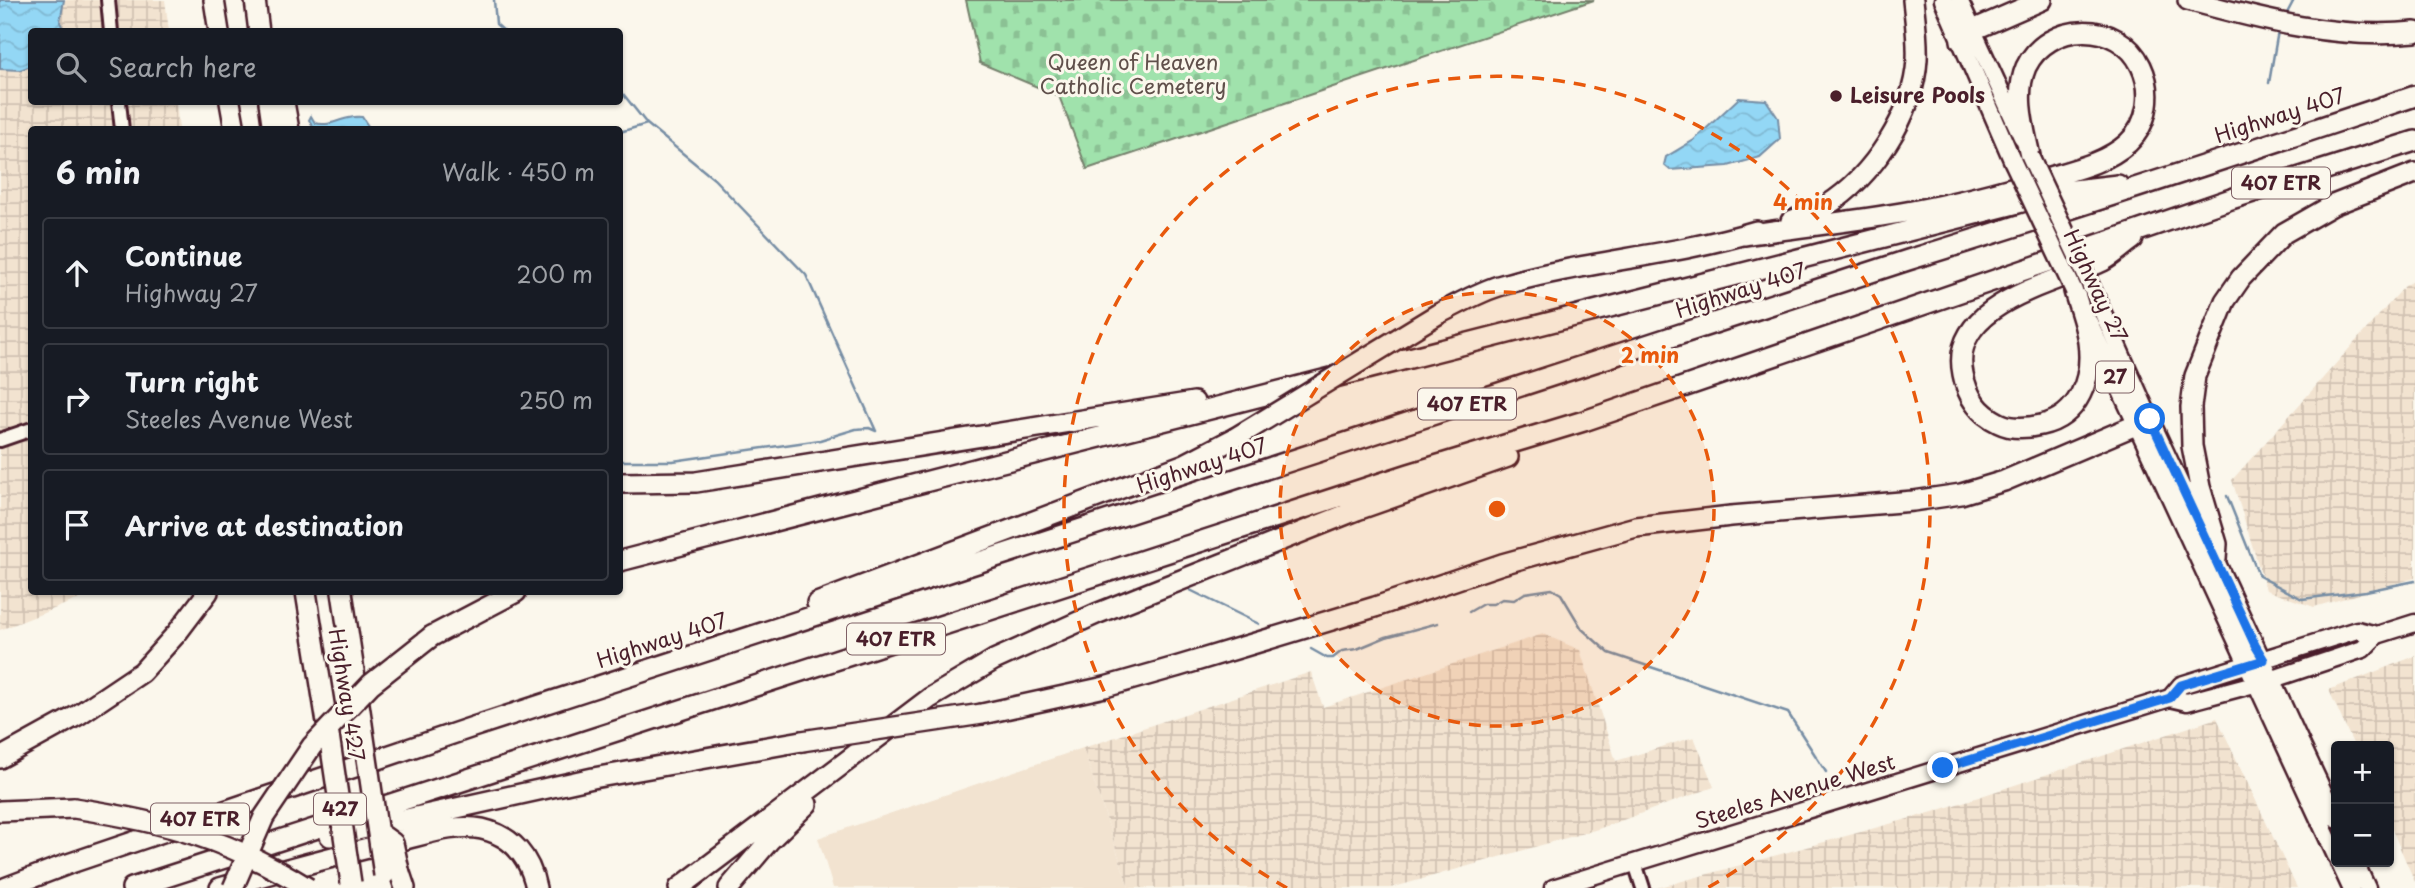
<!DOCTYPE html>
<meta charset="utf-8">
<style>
body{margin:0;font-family:"Playpen Sans",sans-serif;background:#20242c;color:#f1f3f6}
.controls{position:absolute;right:21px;bottom:21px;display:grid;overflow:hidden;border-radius:7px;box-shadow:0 2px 5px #0004}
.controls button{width:63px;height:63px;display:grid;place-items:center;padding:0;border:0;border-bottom:2px solid #363941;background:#171b24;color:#f1f3f6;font:35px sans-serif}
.stop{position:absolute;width:21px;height:21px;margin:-16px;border:5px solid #1a73e8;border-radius:50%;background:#fff}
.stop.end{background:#1a73e8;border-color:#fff;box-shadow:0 2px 7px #0008}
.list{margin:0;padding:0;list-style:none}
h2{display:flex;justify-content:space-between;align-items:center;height:91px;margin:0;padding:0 28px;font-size:30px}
h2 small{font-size:23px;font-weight:400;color:#9ea1a6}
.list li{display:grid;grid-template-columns:46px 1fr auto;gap:21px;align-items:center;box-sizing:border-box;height:112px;margin:0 14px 14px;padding:0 14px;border:2px solid #363941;border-radius:7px}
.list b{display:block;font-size:26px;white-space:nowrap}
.list p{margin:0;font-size:23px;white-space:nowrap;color:#9ea1a6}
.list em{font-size:23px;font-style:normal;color:#9ea1a6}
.icon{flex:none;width:38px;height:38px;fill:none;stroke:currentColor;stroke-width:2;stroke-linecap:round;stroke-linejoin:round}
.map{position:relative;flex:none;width:2415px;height:888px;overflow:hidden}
.search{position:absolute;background:#171b24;box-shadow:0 2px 5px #0004;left:28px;top:28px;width:595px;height:77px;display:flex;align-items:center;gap:18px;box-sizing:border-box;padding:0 24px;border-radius:7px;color:#9ea1a6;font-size:26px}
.panel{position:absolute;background:#171b24;box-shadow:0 2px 5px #0004;left:28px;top:126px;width:595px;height:469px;border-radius:7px}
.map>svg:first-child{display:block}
.built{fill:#f2e3d0}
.industrial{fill:url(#industrial-grid)}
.cemetery{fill:url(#cemetery-stones);stroke:#75806c;stroke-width:2}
.water{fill:url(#water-waves);stroke:#768da4;stroke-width:2}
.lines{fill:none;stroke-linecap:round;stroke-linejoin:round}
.stream{stroke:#768da4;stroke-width:2.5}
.minor-casing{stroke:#4a1f2b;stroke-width:18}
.major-casing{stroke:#4a1f2b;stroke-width:21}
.highway-casing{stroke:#4a1f2b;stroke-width:24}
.minor{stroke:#fbf7ec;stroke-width:12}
.major{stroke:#fbf7ec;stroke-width:16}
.highway{stroke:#fbf7ec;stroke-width:19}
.major-bridge-casing{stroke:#4a1f2b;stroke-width:21;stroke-linecap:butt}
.highway-bridge-casing{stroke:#4a1f2b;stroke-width:24;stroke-linecap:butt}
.major-bridge{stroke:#fbf7ec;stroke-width:16}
.highway-bridge{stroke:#fbf7ec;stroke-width:19}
.route{stroke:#1a73e8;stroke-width:9}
.ring{fill:none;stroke:#e8590c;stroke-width:3.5;stroke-dasharray:12 9}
.poi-dot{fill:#4a1f2b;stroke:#fbf7ec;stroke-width:2.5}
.labels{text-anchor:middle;stroke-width:6;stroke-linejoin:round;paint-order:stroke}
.shield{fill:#fbf7ec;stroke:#7f6065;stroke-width:2}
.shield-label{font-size:19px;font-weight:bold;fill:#4a1f2b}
.park-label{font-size:21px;fill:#60504b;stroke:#fbf7ec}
.poi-label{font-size:21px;font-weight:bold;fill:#4a1f2b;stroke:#fbf7ec;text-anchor:start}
.street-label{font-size:21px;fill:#4a1f2b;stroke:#fbf7ec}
.centre{fill:#e8590c;stroke:#fbf7ec;stroke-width:3.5}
.ring-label{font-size:21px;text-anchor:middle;font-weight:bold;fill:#e8590c;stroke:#fbf7ec;stroke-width:6;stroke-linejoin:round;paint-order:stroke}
</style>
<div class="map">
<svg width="2415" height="888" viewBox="0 0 2415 888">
<defs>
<pattern id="industrial-grid" width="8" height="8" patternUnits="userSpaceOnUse" patternTransform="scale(1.75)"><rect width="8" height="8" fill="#f2e3d0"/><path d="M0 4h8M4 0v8" fill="none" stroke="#d1c2b3"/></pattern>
<pattern id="cemetery-stones" width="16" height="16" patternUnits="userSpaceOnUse" patternTransform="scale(1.75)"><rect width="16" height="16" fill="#a0e2ac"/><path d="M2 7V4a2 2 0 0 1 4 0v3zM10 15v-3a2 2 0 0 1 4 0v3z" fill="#8bc194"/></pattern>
<pattern id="water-waves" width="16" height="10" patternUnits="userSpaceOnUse" patternTransform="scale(1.75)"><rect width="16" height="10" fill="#93d7f5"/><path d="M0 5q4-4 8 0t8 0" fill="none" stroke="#80b8d2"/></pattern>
</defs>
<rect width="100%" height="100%" fill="#fbf7ec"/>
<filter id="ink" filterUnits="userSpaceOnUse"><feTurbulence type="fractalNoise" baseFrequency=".0143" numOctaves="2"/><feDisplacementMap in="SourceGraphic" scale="14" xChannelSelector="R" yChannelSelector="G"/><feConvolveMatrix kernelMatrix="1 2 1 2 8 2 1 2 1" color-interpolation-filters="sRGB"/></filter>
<g filter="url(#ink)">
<!-- built -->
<path class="built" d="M 1083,748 L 1129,888 L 833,888 L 818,838 Z"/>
<!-- industrial -->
<path class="industrial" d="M 0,0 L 165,0 L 169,31 L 32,32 L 32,102 L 176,102 L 179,129 L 32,130 L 32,592 L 97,592 L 0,630 Z
M 2415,280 L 2415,578 L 2314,607 L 2266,590 L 2232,480 L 2405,286 Z
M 1543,634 L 1580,650 L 1616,761 L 1694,737 L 1714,787 L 1598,829 L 1391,888 L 1129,888 L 1083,748 L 1311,672 L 1323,707 Z
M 2415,656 L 2415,882 L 2389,823 L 2389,746 L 2354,746 L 2329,690 Z
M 2217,718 L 2297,888 L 1657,888 L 1933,812 Z"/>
<!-- cemetery -->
<path class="cemetery" d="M 966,0 L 1594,0 L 1087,169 L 1059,96 L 980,63 Z"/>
<!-- water -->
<path class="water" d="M 0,0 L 64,0 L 60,22 L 64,31 L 32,32 L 31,66 L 20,70 L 0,69 Z
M 1739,98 L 1766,100 L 1778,118 L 1780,139 L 1760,157 L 1728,166 L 1670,170 L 1664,165 L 1666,157 L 1694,140 Z
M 311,116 L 315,123 C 333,128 345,114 362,117 L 370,129 L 315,129 L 309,120 Z"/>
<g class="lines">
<!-- stream -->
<path class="stream" d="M 494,0 L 496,24 L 505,32
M 2286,15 L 2294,0
M 2269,83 L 2278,31
M 620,90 L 647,124 L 714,179 L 806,275 L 876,431
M 620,132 L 647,124
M 620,461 L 673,461 L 820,440 L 856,429 L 869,428 L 876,431
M 2227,496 L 2259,576 L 2302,599 L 2366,591 L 2415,581
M 1190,590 L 1259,624
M 1469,612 L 1483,604 L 1493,604 L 1502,599 L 1514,600 L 1525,593 L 1552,589 L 1561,594 L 1582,629 L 1609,653 L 1788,713 L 1826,772
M 1311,649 L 1327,658 L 1333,658 L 1342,651 L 1357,649 L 1386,637 L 1438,623"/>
<defs>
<path id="minor" d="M 108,0 L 111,32
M 119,102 L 122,130
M 0,440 L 32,429
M 1635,863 L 1643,888"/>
<path id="major" d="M 1943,0 L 2013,162
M 1959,0 L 2022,137
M 2091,286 L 2150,419 L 2336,819
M 2089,322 L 2336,856
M 2170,698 L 2187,702 L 2273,679 L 2363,649 L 2377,635
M 2339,862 L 2351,888
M 2355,862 L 2367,888
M 1553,888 L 2170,698 L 2181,685 L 2357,630 L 2377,635 L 2415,623"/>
<path id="highway" d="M 214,0 L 219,32
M 255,0 L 259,32
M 2188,0 C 2261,20 2338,40 2415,32
M 1961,41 L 1973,30 L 2042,0
M 230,102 L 235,130
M 269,102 L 273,130
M 284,102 L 289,130
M 1791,221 C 1803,216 1816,212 1826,206 C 1872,177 1914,115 1917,59 C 1918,39 1915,20 1913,0
M 1744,235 C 1800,227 1857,221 1912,211 C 1957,203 2002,191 2046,178 C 2073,170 2106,163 2128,143 C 2149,123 2153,91 2141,66 C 2119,19 2048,21 2026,67 C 2014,95 2024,128 2030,156
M 2074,291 C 2079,308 2086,326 2088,342 C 2093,378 2079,417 2041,425 C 2028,428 2011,429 1999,423 C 1978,413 1967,396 1963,374 C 1948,303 2057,283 2103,261 C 2113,256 2123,246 2133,239
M 1438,314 C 1459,304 1480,291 1502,285 C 1585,261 1673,256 1756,231
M 620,483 L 696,482 L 1194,402
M 2216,559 L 2217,544 L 2200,487 L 2192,446 L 2191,407 L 2195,376 L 2225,301 L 2241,278 L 2284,233 L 2333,205 L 2415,173
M 620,561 L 990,465 L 2065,191 L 2118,185
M 306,592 L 329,735
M 342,592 L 362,724
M 817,603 L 1185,464 L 1235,438
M 432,636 L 516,592
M 982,714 L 1105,687 L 1179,666 L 1375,607 L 1502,564 L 1636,527 L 1731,516 L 1913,501 L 1961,494 L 2004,481 L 2150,419
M 0,758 L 78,715 L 142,672 L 177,633 L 208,592
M 0,811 L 74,808
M 330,836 L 593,778 L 802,741
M 399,870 L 405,888
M 5,888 L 68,864 L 473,727 L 1908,260 C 2078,208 2246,152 2415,96
M 132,888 L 1409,474 L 1584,421 L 2231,199 L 2415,141
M 220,888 C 279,871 338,855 397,841 C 424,835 455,823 482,829 C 513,836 530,858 536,888
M 679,888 L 930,698 L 994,660 L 1096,614 L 1357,510 L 1508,457
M 729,888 L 769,841 L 807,804"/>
</defs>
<!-- minor casing -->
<use href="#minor" class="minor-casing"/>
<!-- major casing -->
<use href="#major" class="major-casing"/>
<!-- highway casing -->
<use href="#highway" class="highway-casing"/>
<!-- minor -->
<use href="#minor" class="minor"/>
<!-- major -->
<use href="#major" class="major"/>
<!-- highway -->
<use href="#highway" class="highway"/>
<defs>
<path id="major-bridge" d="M 2030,156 L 2091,286
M 2013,162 L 2074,291"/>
<path id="highway-bridge" d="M 1235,438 L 1438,314
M 362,724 L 384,875
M 329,735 L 351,883
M 802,741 L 982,714
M 74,808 C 166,822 228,839 308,888
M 379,833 L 393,843 L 399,870
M 233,888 L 264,817 L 312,746 L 371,684 L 432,636"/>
</defs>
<!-- major-bridge casing -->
<use href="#major-bridge" class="major-bridge-casing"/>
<!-- highway-bridge casing -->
<use href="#highway-bridge" class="highway-bridge-casing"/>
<!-- major-bridge -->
<use href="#major-bridge" class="major-bridge"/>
<!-- highway-bridge -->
<use href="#highway-bridge" class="highway-bridge"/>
</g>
</g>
<g class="lines" filter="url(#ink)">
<!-- route -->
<path class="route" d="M 1943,768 L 2170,698 L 2181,685 L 2264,660 L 2255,645 L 2150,419"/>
</g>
<!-- distance rings -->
<circle cx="1497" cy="509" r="217" fill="#e8590c" fill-opacity=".12"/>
<g class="ring">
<circle cx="1497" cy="509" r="217"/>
<path d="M1287 888A433 433 0 1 1 1707 888"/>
</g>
<!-- markers -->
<circle class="poi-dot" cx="1836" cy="96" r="7"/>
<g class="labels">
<!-- shield labels -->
<g class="shield">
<rect x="2232" y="167.5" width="98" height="31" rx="5"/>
<rect x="2096" y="361.5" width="38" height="31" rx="5"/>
<rect x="1418" y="388.5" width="98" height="31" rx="5"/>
<rect x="847" y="623.5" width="98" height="31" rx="5"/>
<rect x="314" y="793.5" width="52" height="31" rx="5"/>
<rect x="151" y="803.5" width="98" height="31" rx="5"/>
</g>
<g class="shield-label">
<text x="2281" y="190">407 ETR</text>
<text x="2115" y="384">27</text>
<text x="1467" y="411">407 ETR</text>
<text x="896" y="646">407 ETR</text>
<text x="340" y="816">427</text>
<text x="200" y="826">407 ETR</text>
</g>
<!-- park labels -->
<g class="park-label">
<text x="1133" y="70">Queen of Heaven<tspan x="1133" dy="24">Catholic Cemetery</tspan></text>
</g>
<!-- poi labels -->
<g class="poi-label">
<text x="1850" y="103">Leisure Pools</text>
</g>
<!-- street labels -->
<g class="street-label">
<text transform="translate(2280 116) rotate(-18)" y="7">Highway 407</text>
<text transform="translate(2095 286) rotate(65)" y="7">Highway 27</text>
<text transform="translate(1741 291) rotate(-18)" y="7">Highway 407</text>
<text transform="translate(1202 466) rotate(-18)" y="7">Highway 407</text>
<text transform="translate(662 641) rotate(-18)" y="7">Highway 407</text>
<text transform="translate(346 695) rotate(81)" y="7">Highway 427</text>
<text transform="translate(1795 792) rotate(-17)" y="7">Steeles Avenue West</text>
</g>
</g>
<circle cx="1497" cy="509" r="10" class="centre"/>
<g class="ring-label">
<text x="1803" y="210">4 min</text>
<text x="1650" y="363">2 min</text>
</g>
</svg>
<div class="controls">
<button>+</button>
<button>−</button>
</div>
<div class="stop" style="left:2150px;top:419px"></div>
<div class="stop end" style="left:1943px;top:768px"></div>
<div class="search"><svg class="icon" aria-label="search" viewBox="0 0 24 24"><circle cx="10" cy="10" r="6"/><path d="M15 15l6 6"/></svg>Search here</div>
<section class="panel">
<h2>6 min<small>Walk · 450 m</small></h2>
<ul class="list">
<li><svg class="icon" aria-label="ahead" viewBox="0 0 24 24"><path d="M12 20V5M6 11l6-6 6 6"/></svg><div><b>Continue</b><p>Highway 27</p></div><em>200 m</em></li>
<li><svg class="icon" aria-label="right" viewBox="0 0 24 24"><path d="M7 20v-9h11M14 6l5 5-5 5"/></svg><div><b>Turn right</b><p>Steeles Avenue West</p></div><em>250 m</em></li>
<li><svg class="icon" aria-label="arrive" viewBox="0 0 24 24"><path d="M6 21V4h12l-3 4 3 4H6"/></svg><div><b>Arrive at destination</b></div></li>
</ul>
</section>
</div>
